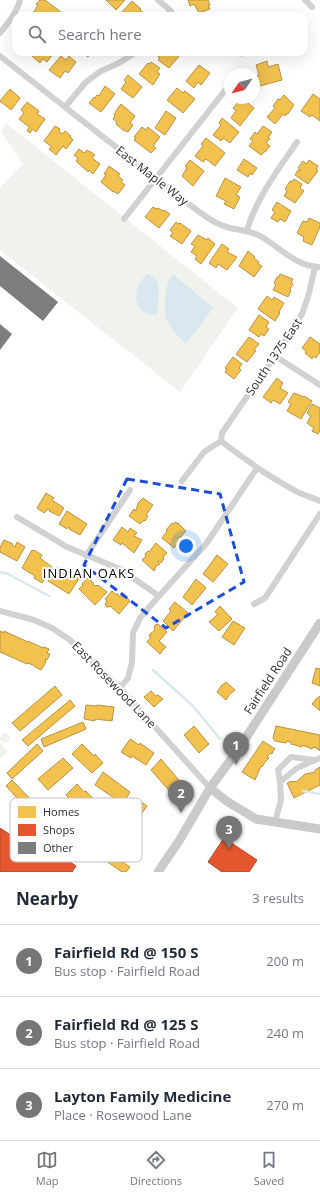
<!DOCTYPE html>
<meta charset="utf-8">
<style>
body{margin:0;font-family:"Open Sans",sans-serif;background:#f2f2f3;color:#1f2937}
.compass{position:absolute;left:224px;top:68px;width:36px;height:36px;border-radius:50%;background:#fff;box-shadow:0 4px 16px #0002;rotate:235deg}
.you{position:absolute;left:186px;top:546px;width:14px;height:14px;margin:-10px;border:3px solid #fff;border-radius:50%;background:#1a73e8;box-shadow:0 0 0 6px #1a73e833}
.badge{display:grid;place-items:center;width:26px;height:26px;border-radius:50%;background:#767676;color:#fff;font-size:13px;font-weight:700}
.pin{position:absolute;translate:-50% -33px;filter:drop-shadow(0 1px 2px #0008)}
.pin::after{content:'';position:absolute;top:21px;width:14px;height:12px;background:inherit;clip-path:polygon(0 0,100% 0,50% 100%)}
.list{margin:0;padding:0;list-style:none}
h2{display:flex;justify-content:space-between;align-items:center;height:52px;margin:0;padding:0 16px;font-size:17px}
h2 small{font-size:13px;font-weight:400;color:#747a83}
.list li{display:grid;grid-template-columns:26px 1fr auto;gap:12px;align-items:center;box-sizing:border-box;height:72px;padding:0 16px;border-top:1px solid #e0e1e3}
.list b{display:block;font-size:15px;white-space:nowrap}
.list p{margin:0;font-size:13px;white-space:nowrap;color:#747a83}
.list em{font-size:13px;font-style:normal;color:#747a83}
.icon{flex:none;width:22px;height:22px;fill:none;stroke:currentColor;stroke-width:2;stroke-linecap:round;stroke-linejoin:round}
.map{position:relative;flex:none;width:320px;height:872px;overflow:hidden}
.search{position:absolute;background:#fff;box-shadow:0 4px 16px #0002;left:12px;right:12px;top:12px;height:44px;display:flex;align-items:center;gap:10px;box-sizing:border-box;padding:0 14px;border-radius:12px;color:#747a83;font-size:15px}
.sheet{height:268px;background:#fff}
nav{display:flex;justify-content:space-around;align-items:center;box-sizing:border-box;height:56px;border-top:1px solid #e0e1e3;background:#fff;font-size:11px;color:#747a83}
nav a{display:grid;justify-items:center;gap:2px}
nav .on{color:#767676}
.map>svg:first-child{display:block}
.green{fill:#f0f3eb}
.water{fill:#d9e7ee}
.homes{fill:#f2c14e;stroke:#b79444}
.shops{fill:#e4572e;stroke:#ad4a2d}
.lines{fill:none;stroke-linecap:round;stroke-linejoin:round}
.stream{stroke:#d9e7ee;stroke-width:2.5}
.building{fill:#7d7d7d}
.street{stroke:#d1d1d1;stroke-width:6}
.secondary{stroke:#cacaca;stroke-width:9}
.marked{fill:none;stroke:#1d4ed8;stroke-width:3;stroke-dasharray:8 5;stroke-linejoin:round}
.labels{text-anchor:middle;stroke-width:4;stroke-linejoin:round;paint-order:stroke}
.street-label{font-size:12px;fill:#2c2c2c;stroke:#fff}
.neighbourhood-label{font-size:13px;letter-spacing:1px;fill:#000;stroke:#fff}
.key{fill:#fff;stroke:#c0c0c0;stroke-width:1}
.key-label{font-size:11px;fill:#2c2c2c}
</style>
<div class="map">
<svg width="320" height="872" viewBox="0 0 320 872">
<rect width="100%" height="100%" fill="#fff"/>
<!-- green -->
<path class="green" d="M 6,123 L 238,308 L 180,392 L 0,250 L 0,188 L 23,164 L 1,131 Z
M0 738a5 5 0 1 1 10 0a5 5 0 1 1-10 0Z
M 0,742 L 8,752 L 0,758 Z"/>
<!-- water -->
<path class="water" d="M 148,274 C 165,280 157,302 157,315 C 154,315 150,315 148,314 C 130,306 134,284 148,274 Z
M 173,274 L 213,308 L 186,344 L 174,332 L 165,317 L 165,297 L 168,281 Z"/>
<!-- homes -->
<path class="homes" d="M 40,0 L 45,0 L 61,12 L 58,16 L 54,14 L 53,16 L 34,16 L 32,15 L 38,5 L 36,4 Z
M 106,0 L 125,0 L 116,10 Z
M 188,0 L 208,0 L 210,5 L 208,5 L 210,9 L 199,13 L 194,4 L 190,6 Z
M 132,1 L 141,9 L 140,10 L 145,14 L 143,16 L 127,16 L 122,12 Z
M 34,52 L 50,52 L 53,54 L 47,62 L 43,59 L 40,63 L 31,55 Z
M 82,52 L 91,52 L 88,57 Z
M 162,52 L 176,52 L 180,55 L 169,68 L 158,60 L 160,58 L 158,57 Z
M 233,52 L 243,52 L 242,56 L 234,54 L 234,53 Z
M 245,52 L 255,52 L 254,55 Z
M 61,56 L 66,60 L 69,56 L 76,62 L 68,73 L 65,71 L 60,78 L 49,70 Z
M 267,61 L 268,67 L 278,64 L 282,80 L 260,86 L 257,76 L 259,75 L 256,65 Z
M 151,62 L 160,68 L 157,72 L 160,74 L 153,85 L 139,74 L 148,63 L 149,64 Z
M 199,65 L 210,73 L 201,85 L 198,82 L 194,88 L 186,81 Z
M 128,75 L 142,87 L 133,98 L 121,89 L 126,82 L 124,80 Z
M 105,86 L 115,94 L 101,112 L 89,103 L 94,97 L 95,98 L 97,95 L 99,96 Z
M 177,88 L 183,93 L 185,91 L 195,99 L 183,113 L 167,100 Z
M 10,89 L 20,98 L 11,110 L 0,101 Z
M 313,94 L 320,99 L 320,121 L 312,115 L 310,117 L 301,111 Z
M 284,95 L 294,105 L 288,114 L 287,113 L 285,116 L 283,114 L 275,124 L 267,117 L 275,108 L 273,106 L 278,99 L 280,100 Z
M 242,98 L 254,108 L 240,126 L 231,118 L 236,111 L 233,108 Z
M 27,102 L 39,111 L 37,114 L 45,119 L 36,132 L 32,129 L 30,133 L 27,131 L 29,127 L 19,119 L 24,113 L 21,110 Z
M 121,104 L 135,116 L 130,123 L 133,125 L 128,132 L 123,130 L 116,124 L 117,122 L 113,119 L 115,116 L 114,115 L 116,111 Z
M 166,111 L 176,118 L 165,135 L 155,128 Z
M 222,118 L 239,132 L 230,143 L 223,138 L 221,141 L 213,135 L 221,125 L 219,123 Z
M 55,126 L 60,129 L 59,131 L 62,134 L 65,131 L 71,136 L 70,137 L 73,140 L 66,149 L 63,146 L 56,155 L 49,149 L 52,147 L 44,141 Z
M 263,126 L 272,132 L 268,138 L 270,139 L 266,143 L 270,146 L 265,152 L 264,152 L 261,155 L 249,146 L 253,141 L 250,139 L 255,132 L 257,134 Z
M 142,127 L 146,130 L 148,127 L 160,137 L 153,146 L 156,148 L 151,153 L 134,140 L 136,138 L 134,137 Z
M 206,138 L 225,153 L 215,166 L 206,159 L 203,162 L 195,156 L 203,146 L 201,144 Z
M 79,149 L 84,153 L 87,150 L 90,152 L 91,152 L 95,155 L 92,158 L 100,164 L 93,174 L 89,170 L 88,172 L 76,161 L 78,158 L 74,155 Z
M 244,159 L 257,168 L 252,175 L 250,173 L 248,177 L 237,170 Z
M 190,160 L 204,171 L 193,186 L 182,176 L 187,168 L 185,166 Z
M 309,160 L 318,166 L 316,170 L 318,171 L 308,184 L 295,175 L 298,170 L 300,171 L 301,170 L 298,168 L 303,161 L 307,164 Z
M 109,166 L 120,174 L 118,176 L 123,180 L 121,182 L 125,185 L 118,194 L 113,191 L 113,192 L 101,182 L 106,175 L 104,174 Z
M 225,178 L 241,187 L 236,195 L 240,197 L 234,209 L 224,204 L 226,201 L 216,196 Z
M 294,179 L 302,184 L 300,188 L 304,191 L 295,203 L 284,196 L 287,191 L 285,189 L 290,181 L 292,182 Z
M 277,202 L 291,211 L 285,222 L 280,219 L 278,222 L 271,218 L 275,212 L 272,210 Z
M 153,207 L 156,209 L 158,208 L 163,211 L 164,210 L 170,214 L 159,228 L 145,217 Z
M 309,218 L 320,223 L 320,227 L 312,245 L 303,241 L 304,237 L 297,233 L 303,221 L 307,222 Z
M 176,222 L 179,224 L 180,223 L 191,231 L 182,244 L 170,236 L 173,233 L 170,230 Z
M 198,235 L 207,240 L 208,238 L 215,244 L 201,264 L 195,259 L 197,256 L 191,252 L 195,246 L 191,244 Z
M 222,244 L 229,249 L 227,252 L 237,257 L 227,270 L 218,264 L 216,268 L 209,263 Z
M 248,251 L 255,257 L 254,258 L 259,262 L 258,264 L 262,266 L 254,277 L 239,266 Z
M 280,274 L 293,279 L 291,283 L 293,284 L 290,289 L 291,290 L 288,297 L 273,290 L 276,284 L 274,283 L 277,277 L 279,277 Z
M 267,296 L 272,300 L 274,297 L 284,303 L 279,312 L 280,313 L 275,321 L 258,309 Z
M 259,315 L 269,322 L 266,327 L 269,329 L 264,336 L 261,334 L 259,337 L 249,330 Z
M 249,337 L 259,344 L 254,350 L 256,351 L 247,362 L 236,354 Z
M 310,337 L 320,344 L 319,348 L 320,349 L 320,352 L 316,358 L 314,356 L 312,359 L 305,353 L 306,351 L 302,348 Z
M 233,357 L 242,364 L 239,368 L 241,370 L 234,379 L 225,372 L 227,369 L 225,368 Z
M 277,378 L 283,383 L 280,388 L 288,393 L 280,404 L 273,400 L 271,403 L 263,397 Z
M 294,393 L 304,397 L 304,396 L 312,401 L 301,419 L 287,411 L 291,404 L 288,402 Z
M 312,404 L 320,408 L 320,431 L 318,434 L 312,431 L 314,428 L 307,423 L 311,416 L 307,413 Z
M 46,493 L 54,498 L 52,500 L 64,508 L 59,516 L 49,511 L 50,510 L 48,509 L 44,513 L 37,508 Z
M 143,498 L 153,505 L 146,515 L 148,516 L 145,521 L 144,520 L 140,524 L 129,516 L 134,509 L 136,511 L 138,503 Z
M 67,511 L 87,524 L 80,535 L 69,529 L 70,528 L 68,527 L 67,529 L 59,524 Z
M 176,522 L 177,524 L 178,523 L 186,531 L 180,538 L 179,537 L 177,538 L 180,541 L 174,548 L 162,538 L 165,534 L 167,531 L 166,530 L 172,523 L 173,524 Z
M 122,527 L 128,532 L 130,528 L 137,533 L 134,536 L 142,540 L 134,553 L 122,543 L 121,545 L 113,540 Z
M 4,540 L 13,544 L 12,545 L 15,547 L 17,542 L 25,547 L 17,561 L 0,552 L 0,547 Z
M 156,543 L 167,553 L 163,557 L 164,559 L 161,563 L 159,561 L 158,562 L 160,564 L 156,566 L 154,571 L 142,560 L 146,556 L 145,554 L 148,551 L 149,552 Z
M 32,550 L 33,551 L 34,550 L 42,555 L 40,558 L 52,567 L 42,583 L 34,578 L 35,576 L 22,568 Z
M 217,555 L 228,564 L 213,582 L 203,574 Z
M 57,567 L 66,573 L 69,569 L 80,577 L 69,594 L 48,581 Z
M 88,577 L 94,584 L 93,585 L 95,586 L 96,585 L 97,586 L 98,585 L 107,592 L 95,605 L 79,589 L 83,585 L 82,584 Z
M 196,579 L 206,588 L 192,605 L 183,597 Z
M 112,591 L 115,594 L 118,594 L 120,597 L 123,594 L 130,601 L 119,614 L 110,606 L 109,607 L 107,607 L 105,605 L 107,601 L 105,599 Z
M 175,602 L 188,613 L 173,631 L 163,621 L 171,611 L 169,609 Z
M 220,606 L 232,619 L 219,631 L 209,622 L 218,614 L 215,612 Z
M 233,621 L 245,628 L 234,645 L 222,637 Z
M 158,624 L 167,632 L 159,641 L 166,647 L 163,650 L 160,654 L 147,642 L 151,637 L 149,636 L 150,634 L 155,630 L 154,628 L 155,625 Z
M 0,631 L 4,633 L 4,631 L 28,642 L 28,641 L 43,648 L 44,647 L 49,649 L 47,653 L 50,654 L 47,660 L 45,659 L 45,660 L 46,661 L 44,666 L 43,666 L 41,670 L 35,667 L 35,666 L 28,663 L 27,664 L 0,652 Z
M 316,668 L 320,669 L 320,686 L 312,683 Z
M 226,682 L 235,690 L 229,695 L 226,700 L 217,692 L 221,686 Z
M 55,686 L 62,695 L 20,731 L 12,723 Z
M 151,691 L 156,696 L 158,695 L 163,699 L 154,707 L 144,697 Z
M 320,696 L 320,711 L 312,704 L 316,699 Z
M 70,700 L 75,706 L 28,746 L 22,740 Z
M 86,705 L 97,706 L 97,705 L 114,707 L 112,721 L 95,719 L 95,721 L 84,719 Z
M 83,722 L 86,729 L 44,747 L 41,739 Z
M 194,726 L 209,744 L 199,753 L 184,735 Z
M 276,726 L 320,735 L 320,751 L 320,750 L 317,749 L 317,748 L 313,747 L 312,749 L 302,745 L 302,747 L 291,744 L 291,742 L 287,741 L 286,743 L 275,741 L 273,738 Z
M 130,739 L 139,745 L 140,743 L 154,753 L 146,765 L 132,756 L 131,758 L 121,752 Z
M 263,741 L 275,749 L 273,751 L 272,754 L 270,753 L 267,757 L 269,758 L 265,762 L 262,767 L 261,766 L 255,780 L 242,772 Z
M 37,744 L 43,751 L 12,779 L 7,773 Z
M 82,744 L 94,756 L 95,754 L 103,763 L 92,773 L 72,754 Z
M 63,758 L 73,768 L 48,790 L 38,779 Z
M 161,759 L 183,785 L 173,795 L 151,770 Z
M 320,767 L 320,785 L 294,798 L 287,783 L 292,781 L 293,782 L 295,781 L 296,782 L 305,774 L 315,772 L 315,770 Z
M 103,772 L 130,792 L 123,804 L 95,785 Z
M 12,780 L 37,806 L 30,812 L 6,786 Z
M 77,784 L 84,792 L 86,791 L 98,804 L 87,814 L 75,802 L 74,803 L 66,795 Z
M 137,799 L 147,806 L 140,816 L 130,809 Z
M 100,847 L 130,867 L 126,872 L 122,872 L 96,854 Z"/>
<!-- shops -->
<path class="shops" d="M 0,828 L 27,846 L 33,837 L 76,866 L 72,872 L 0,872 Z
M 224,838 L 257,860 L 249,872 L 222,872 L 208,862 Z"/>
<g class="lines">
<!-- stream -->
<path class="stream" d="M 0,572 L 8,574 L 49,596
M 153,670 L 193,706 L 220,739
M 303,791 L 320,794"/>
</g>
<!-- building -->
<path class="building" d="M 0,256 L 58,302 L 43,321 L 0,286 Z
M 0,324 L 12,334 L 0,350 Z"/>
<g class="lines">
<!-- street -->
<path class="street" d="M 158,0 L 171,11 L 167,16
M 305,0 L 312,7
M 0,33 C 8,23 17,12 20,0
M 0,56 C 52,97 103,137 155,177 C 172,190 188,204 205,216 C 212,221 222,226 230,228 C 241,230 252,231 262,237 C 280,248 297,267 320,267
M 65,107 L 86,82 L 101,71 L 119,63 L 136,52
M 124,219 L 230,84
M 247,230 C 257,197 278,170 297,142
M 275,356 L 320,385
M 221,441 L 222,433 L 292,331 L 302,314 L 308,297 L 315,267
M 221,441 C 244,459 268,476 294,490 C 302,495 312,497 320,501
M 182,481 L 204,452 L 221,441
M 17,517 L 67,547 L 120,569 L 159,596
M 86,556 L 130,490
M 254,604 L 265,598 L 320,514
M 0,611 L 34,620 L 52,628 L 70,640 L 120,688 L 210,788
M 120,688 L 128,678 L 132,662 L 133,633 L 140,618 L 159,596 L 206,544 L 257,468
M 280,782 L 297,768 L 320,758
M 275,822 L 281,800 L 280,782 L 278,770 L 291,757 L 314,760"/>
<!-- secondary -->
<path class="secondary" d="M 210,788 L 228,802 L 256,819 L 320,829
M 158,872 L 179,841 L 210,788 L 238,750 L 320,623"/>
</g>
<!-- marked area -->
<path class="marked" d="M 127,479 L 220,494 L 244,582 L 166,628 L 84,565 Z"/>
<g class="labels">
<!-- street labels -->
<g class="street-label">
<text transform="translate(152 176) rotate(38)" y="4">East Maple Way</text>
<text transform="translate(274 357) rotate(-56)" y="4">South 1375 East</text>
<text transform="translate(268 681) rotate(-57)" y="4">Fairfield Road</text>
<text transform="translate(114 685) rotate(46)" y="4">East Rosewood Lane</text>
</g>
<!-- neighbourhood labels -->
<g class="neighbourhood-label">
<text x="89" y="578">INDIAN OAKS</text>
</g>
</g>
<!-- legend -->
<rect x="10" y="798" width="132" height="64" rx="6" class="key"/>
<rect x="18" y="806" width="18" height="12" fill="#f2c14e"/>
<rect x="18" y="824" width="18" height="12" fill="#e4572e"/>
<rect x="18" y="842" width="18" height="12" fill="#7d7d7d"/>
<g class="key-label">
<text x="43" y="816">Homes</text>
<text x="43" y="834">Shops</text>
<text x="43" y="852">Other</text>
</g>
</svg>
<svg class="compass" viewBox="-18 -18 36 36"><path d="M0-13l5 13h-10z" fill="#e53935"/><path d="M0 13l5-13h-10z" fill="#747a83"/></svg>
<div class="you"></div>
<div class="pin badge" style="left:236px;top:765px">1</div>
<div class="pin badge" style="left:181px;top:813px">2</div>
<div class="pin badge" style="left:229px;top:849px">3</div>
<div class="search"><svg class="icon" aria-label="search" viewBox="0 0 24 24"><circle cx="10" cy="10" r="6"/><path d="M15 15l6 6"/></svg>Search here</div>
</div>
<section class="sheet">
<h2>Nearby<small>3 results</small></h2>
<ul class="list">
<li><span class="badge">1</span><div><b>Fairfield Rd @ 150 S</b><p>Bus stop · Fairfield Road</p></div><em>200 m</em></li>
<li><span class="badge">2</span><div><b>Fairfield Rd @ 125 S</b><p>Bus stop · Fairfield Road</p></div><em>240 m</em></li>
<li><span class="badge">3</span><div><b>Layton Family Medicine</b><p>Place · Rosewood Lane</p></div><em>270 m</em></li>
</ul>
</section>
<nav>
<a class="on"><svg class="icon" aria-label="map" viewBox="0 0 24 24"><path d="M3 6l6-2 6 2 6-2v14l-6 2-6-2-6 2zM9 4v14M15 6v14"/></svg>Map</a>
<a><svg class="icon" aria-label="directions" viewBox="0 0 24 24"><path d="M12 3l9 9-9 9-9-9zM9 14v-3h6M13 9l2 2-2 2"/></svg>Directions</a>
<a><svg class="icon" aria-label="saved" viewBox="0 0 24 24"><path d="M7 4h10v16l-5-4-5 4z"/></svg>Saved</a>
</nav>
